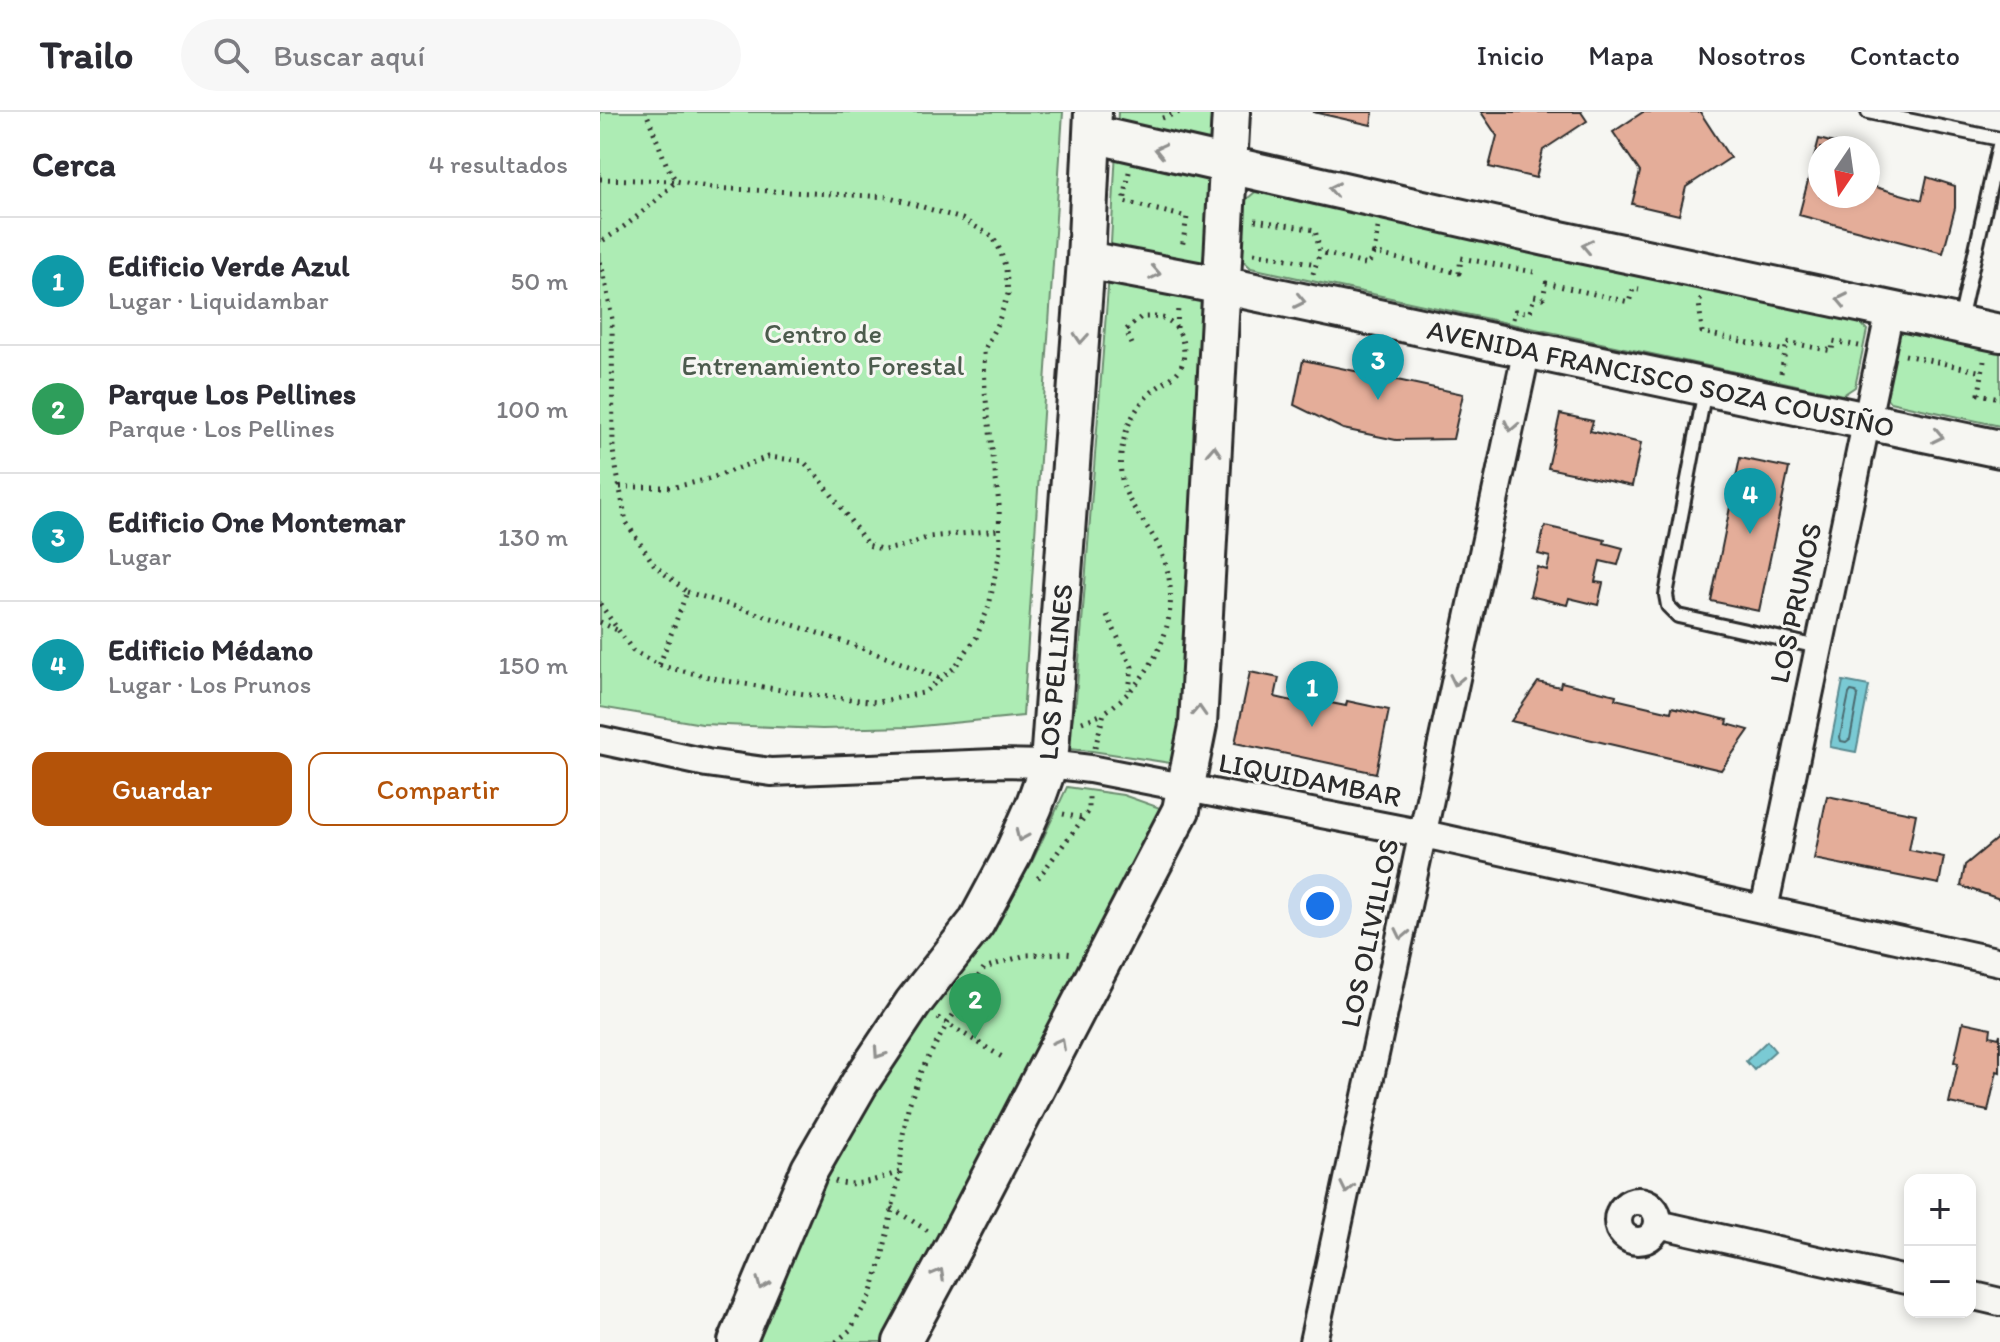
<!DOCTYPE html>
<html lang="es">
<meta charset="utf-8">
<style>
body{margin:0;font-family:Itim,sans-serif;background:#f7f7f7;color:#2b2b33}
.controls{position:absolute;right:24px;bottom:24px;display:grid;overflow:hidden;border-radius:16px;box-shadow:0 4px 12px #0003}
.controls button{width:72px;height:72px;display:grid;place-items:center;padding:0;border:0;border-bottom:2px solid #e1e1e2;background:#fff;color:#2b2b33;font:40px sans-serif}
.compass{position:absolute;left:1208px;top:24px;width:72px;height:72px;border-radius:50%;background:#fff;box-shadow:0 4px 12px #0003;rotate:193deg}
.you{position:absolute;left:720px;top:794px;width:28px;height:28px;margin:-20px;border:6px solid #fff;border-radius:50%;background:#1a73e8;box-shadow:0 0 0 12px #1a73e833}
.badge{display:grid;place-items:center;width:52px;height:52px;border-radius:50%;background:#b45309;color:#fff;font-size:26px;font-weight:700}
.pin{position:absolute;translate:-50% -66px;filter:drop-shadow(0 2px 4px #0008)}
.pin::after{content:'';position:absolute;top:42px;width:28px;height:24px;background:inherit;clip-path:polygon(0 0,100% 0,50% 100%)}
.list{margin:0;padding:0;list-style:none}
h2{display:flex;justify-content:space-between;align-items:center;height:104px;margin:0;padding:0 32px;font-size:34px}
h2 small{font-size:26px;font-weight:400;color:#7c7c81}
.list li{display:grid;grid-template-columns:52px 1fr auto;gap:24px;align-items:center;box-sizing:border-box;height:128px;padding:0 32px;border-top:2px solid #e1e1e2}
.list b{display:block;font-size:30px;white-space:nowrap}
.list p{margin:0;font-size:26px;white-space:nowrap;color:#7c7c81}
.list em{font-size:26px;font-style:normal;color:#7c7c81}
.actions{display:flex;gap:16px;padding:24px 32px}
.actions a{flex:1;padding:18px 0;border:2px solid #b45309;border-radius:16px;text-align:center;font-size:28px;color:#b45309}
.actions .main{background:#b45309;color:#fff}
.icon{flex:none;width:44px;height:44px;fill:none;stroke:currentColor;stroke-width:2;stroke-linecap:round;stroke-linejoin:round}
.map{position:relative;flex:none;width:1400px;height:1230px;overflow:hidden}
header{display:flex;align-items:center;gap:48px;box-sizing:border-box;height:112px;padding:0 40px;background:#fff;border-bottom:2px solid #e1e1e2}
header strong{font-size:38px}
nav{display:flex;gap:44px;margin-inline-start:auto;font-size:28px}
.search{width:560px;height:72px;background:#f7f7f7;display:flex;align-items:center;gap:20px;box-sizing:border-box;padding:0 28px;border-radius:44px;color:#7c7c81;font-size:30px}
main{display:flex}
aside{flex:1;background:#fff}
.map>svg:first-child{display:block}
.green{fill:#adecb4;stroke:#6c8c70;stroke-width:2}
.water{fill:#7acad4;stroke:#5a8a90;stroke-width:2}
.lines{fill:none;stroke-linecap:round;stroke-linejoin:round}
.shore{stroke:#4b6b6f;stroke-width:2}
.building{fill:#e4ad99;stroke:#2b2b2b;stroke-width:2}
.lane-casing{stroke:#2b2b2b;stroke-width:18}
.street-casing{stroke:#2b2b2b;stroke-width:32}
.secondary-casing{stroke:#2b2b2b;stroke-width:42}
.path{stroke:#2b2b2b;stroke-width:5;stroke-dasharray:2 6;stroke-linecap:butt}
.lane{stroke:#f6f6f2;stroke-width:12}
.street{stroke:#f6f6f2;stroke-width:26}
.secondary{stroke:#f6f6f2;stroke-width:36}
.oneway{stroke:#90908e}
.labels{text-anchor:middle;stroke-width:6;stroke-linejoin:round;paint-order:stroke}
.park-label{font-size:28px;fill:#4c5b4d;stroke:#f6f6f2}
.street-label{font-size:28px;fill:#2b2b2b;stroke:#f6f6f2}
</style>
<header>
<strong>Trailo</strong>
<div class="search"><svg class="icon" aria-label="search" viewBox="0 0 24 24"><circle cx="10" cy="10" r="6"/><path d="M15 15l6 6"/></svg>Buscar aquí</div>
<nav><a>Inicio</a><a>Mapa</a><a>Nosotros</a><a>Contacto</a></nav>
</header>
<main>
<aside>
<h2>Cerca<small>4 resultados</small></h2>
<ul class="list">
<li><span class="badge" style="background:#0f9aa8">1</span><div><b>Edificio Verde Azul</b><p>Lugar · Liquidambar</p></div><em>50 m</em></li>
<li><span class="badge" style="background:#2e9e5b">2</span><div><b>Parque Los Pellines</b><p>Parque · Los Pellines</p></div><em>100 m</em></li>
<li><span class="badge" style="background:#0f9aa8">3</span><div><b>Edificio One Montemar</b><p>Lugar</p></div><em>130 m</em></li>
<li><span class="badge" style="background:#0f9aa8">4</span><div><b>Edificio Médano</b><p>Lugar · Los Prunos</p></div><em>150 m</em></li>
</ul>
<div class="actions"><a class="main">Guardar</a><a>Compartir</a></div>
</aside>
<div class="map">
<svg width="1400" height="1230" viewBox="0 0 1400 1230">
<rect width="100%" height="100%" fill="#f6f6f2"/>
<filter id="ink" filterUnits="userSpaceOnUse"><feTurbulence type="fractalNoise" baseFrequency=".0125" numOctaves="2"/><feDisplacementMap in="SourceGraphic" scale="16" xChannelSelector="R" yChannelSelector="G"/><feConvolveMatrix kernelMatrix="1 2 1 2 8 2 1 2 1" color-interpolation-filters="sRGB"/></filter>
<g filter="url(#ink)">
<!-- green -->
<path class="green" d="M 0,0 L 463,0 L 423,604 L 311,615 L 222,617 L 102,612 L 0,595 Z
M 518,0 L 616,0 L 583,611 L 577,652 L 492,639 L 467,637 L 476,587 L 510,150 Z
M 655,80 L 1258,208 L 1267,218 L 1255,275 L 1243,283 L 651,156 L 635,141 L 641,92 Z
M 1306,217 L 1400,237 L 1400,314 L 1290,290 L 1283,281 L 1294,223 Z
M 467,675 L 523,683 L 560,696 L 284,1230 L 152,1230 L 203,1109 L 272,981 L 347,872 L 384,826 L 431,752 Z"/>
<!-- water -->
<path class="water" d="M 1243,569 L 1269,574 L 1256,640 L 1230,635 Z
M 1167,929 L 1175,939 L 1154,958 L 1146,949 Z"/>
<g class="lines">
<!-- shore -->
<path class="shore" d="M 1251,579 L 1256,580 L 1258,584 L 1250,627 L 1246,630 L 1241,629 L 1240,625 L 1249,582 Z"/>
</g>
<!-- building -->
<path class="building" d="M 713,0 L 773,0 L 771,13 Z
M 881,0 L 981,0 L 987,9 L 943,38 L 936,66 L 889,55 L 897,24 Z
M 1043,0 L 1100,0 L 1130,46 L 1086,75 L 1079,103 L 1032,92 L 1040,60 L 1013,20 Z
M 1219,27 L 1253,36 L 1220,36 L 1220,84 L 1268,84 L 1268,73 L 1322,88 L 1327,65 L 1355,74 L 1355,96 L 1343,141 L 1199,103 Z
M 703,248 L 863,282 L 853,327 L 796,328 L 743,317 L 694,293 Z
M 960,302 L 993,309 L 990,319 L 1041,331 L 1032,374 L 948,356 Z
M 1140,346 L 1189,356 L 1159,499 L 1111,489 Z
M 945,414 L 1005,428 L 1004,431 L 1023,436 L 1018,453 L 1000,449 L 995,470 L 1003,471 L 998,493 L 969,486 L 967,493 L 930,484 L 937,455 L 947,458 L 950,445 L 938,442 Z
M 650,560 L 679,566 L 675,585 L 710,593 L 711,587 L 746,594 L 747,589 L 789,598 L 776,661 L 635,631 Z
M 938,570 L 960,575 L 961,570 L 1016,583 L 1015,587 L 1071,600 L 1072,595 L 1128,608 L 1127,612 L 1149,618 L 1121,658 L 911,609 Z
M 1227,684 L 1316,702 L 1309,738 L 1344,745 L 1339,772 L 1214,747 Z
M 1400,724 L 1400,787 L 1361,774 L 1365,753 Z
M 1363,910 L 1391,916 L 1390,924 L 1399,926 L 1400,922 L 1400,960 L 1397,959 L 1388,999 L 1349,991 L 1358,951 L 1354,950 Z"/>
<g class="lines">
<defs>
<path id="lane" d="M 1268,0 L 1400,27
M 1360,209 L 1400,29
M 1105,278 L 1066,483 L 1068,494 L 1078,504 L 1218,535"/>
<path id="street" d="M 0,628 L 107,651 L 171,660 L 395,651 L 449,652 L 490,657 L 824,722 L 1400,850
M 1164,797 L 1290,198
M1018 1109a20 20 0 1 1 40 0a20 20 0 1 1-40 0Z
M 1058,1112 L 1310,1169
M 1370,1183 L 1400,1190
M 713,1230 L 927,237"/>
<path id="secondary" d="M 492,22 L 946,125 L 1400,221
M 486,148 L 645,178 L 1400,337
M 137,1230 L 210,1057 L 259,972 L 313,891 L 376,811 L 412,744 L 434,694 L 449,652 L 486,148 L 493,0
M 302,1230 L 354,1134 L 581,698 L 598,613 L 631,0"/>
</defs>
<!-- lane casing -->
<use href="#lane" class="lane-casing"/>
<!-- street casing -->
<use href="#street" class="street-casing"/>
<!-- secondary casing -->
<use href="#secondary" class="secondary-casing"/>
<!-- path -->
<path class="path" d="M 562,6 L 580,0
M 529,60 L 524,90 L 587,105 L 582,136
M 0,67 L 76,69 C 53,92 28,114 0,130
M 655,108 L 715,118 L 720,140 L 768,153 L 774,141
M 778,116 L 774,141 L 859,161 L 861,146 L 939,161
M 654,141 L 716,152
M 0,150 L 4,163 L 12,207 L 13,339 L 26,410 L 55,454 L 87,480 L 59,554
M 713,162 L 720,140
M 1101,187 L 1099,190 L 1102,220 L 1185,239
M 913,207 L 915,199 L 930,200 L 934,184 L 943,186 L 946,171 L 1029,190 L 1033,177 L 1039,178
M 577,216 L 578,194
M 1305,243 L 1382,260
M 1384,249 L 1379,282 L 1400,286
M 1181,261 L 1187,230 L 1232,239 L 1233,229 L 1259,234
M 20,375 L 75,375 L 109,367 L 168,345 L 203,349 L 220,367 L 268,433 L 284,438 L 305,434 L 329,425 L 399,418
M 87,480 C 173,506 258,532 341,567
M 0,492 L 33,539 L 61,554 L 127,569 L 211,583 L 278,590 L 323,581 L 354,556 L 376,526 L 389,494 L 400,439 L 399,392 L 385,280 L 384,238 L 399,208 L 408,182 L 406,157 L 400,138 L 392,124 L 362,107 L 290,85 L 112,76 L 76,69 L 67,54 L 46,0
M 507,503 L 532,555 L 529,578
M 0,510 L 19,519
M 482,610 L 503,602
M 495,636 L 504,601 C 559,563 590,494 557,431 C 539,399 517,384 521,343 C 524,318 534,295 553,279 C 562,271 575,266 581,255 C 588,239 582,214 565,207 C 559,204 549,205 541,205 L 526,218 L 534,237
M 463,702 L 481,706
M 438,766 L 489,699 L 489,681
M 338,906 L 402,945
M 235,1069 C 255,1077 280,1066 300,1060
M 292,1096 L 328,1119
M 236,1230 L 250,1218 L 271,1183 L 282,1146 L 300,1060 L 302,1028 L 308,996 L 321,959 L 347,912 L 384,856 L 426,843 L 466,841 L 475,842"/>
<!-- lane -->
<use href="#lane" class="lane"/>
<!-- street -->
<use href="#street" class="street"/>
<!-- secondary -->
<use href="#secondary" class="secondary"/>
</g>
<!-- one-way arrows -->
<defs><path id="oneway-chevron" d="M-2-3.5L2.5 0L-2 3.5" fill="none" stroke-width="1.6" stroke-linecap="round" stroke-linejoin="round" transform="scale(2)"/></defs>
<g class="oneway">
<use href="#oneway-chevron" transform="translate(560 38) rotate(-167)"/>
<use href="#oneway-chevron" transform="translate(734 77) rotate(-168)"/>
<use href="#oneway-chevron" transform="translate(987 134) rotate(-168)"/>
<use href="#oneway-chevron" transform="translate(555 161) rotate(11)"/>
<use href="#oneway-chevron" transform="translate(1242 188) rotate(-168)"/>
<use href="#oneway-chevron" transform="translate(700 189) rotate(12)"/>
<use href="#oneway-chevron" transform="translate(481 226) rotate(94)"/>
<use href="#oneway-chevron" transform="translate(911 314) rotate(102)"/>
<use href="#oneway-chevron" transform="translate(1338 324) rotate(12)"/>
<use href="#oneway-chevron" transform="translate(614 339) rotate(-87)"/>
<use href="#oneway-chevron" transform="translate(856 568) rotate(102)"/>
<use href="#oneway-chevron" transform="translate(599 599) rotate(-87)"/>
<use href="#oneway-chevron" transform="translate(421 724) rotate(114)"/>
<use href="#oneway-chevron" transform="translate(802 822) rotate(102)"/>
<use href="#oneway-chevron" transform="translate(460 931) rotate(-62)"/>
<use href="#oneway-chevron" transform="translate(279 941) rotate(124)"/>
<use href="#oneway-chevron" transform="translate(747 1076) rotate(102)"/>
<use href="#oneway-chevron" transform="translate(339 1162) rotate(-61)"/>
<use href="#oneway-chevron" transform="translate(162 1172) rotate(112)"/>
</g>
</g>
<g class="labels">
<!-- park labels -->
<g class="park-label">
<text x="223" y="231">Centro de<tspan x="223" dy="32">Entrenamiento Forestal</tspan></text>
</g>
<!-- street labels -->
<g class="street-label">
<text transform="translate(1061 266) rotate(12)" y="10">AVENIDA FRANCISCO SOZA COUSIÑO</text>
<text transform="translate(1195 491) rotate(-78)" y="10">LOS PRUNOS</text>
<text transform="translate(455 560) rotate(-85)" y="10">LOS PELLINES</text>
<text transform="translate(710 667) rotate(11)" y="10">LIQUIDAMBAR</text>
<text transform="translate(769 821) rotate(-78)" y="10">LOS OLIVILLOS</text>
</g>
</g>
</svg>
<div class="controls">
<button>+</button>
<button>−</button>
</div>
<svg class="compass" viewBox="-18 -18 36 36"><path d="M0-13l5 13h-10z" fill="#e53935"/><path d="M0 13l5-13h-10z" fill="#7c7c81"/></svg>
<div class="you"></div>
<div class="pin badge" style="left:712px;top:615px;background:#0f9aa8">1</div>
<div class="pin badge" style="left:375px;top:927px;background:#2e9e5b">2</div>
<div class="pin badge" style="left:778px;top:288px;background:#0f9aa8">3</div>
<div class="pin badge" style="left:1150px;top:422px;background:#0f9aa8">4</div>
</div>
</main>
